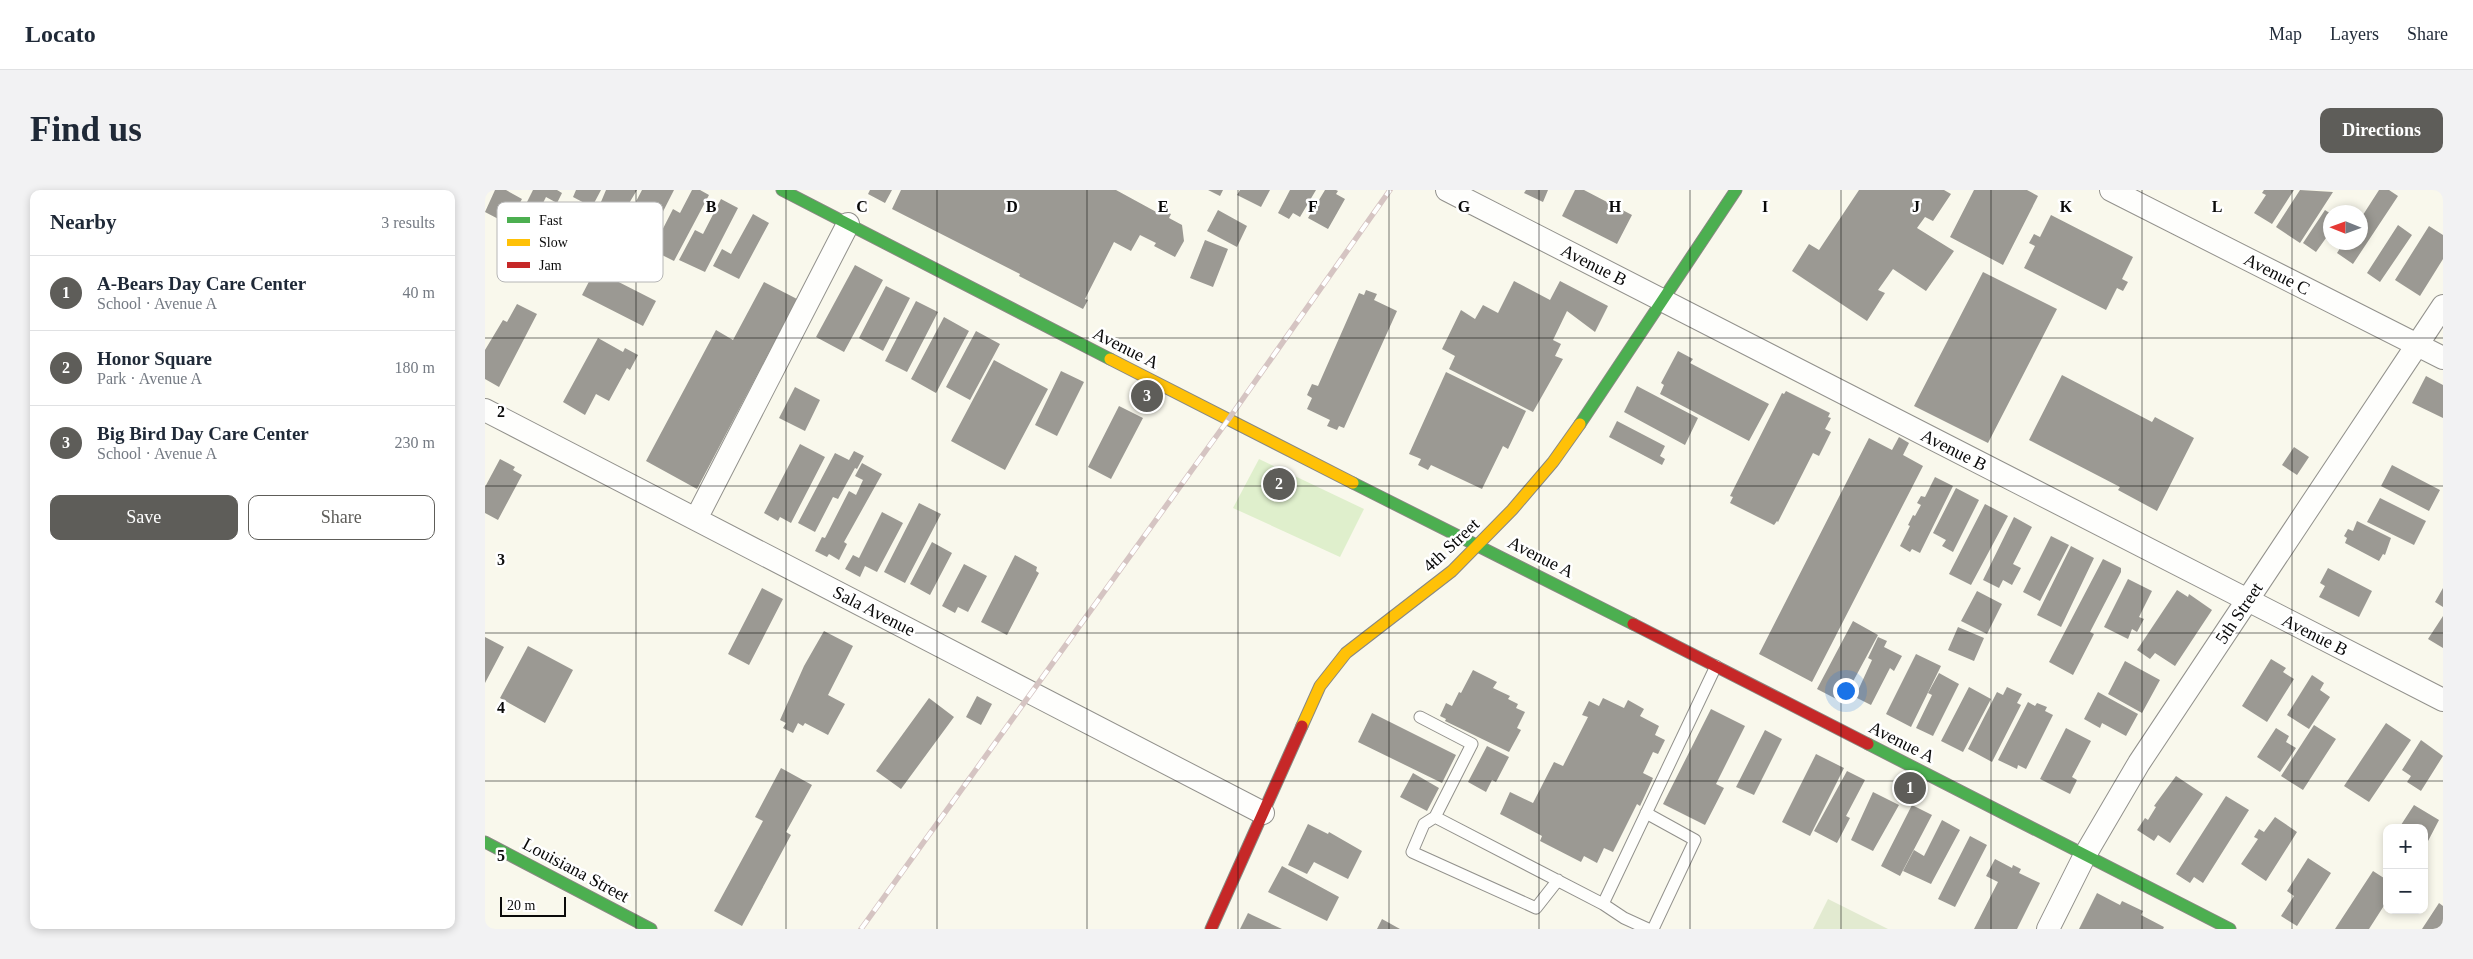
<!DOCTYPE html>
<meta charset="utf-8">
<style>
body{margin:0;font-family:Georgia,serif;background:#f2f2f3;color:#1f2937}
.controls{position:absolute;right:15px;bottom:15px;display:grid;overflow:hidden;border-radius:10px;box-shadow:0 2px 8px #0003}
.controls button{width:45px;height:45px;display:grid;place-items:center;padding:0;border:0;border-bottom:1px solid #e0e1e3;background:#fff;color:#1f2937;font:25px sans-serif}
.compass{position:absolute;left:1838px;top:15px;width:45px;height:45px;border-radius:50%;background:#fff;box-shadow:0 2px 8px #0003;rotate:271deg}
.scale{position:absolute;left:15px;bottom:12px;width:66px;box-sizing:border-box;padding-left:5px;border:2px solid #0a0a0a;border-top:0;font-size:14px;line-height:18px;white-space:nowrap;color:#0a0a0a;-webkit-text-stroke:4px #fff;paint-order:stroke}
.you{position:absolute;left:1360px;top:500px;width:18px;height:18px;margin:-12px;border:4px solid #fff;border-radius:50%;background:#1a73e8;box-shadow:0 0 0 8px #1a73e833}
.badge{display:grid;place-items:center;width:32px;height:32px;border-radius:50%;background:#5e5d59;color:#fff;font-size:16px;font-weight:700}
.pin{position:absolute;translate:-50% -50%;border:2px solid #fff;box-shadow:0 1px 5px #0006}
.list{margin:0;padding:0;list-style:none}
h2{display:flex;justify-content:space-between;align-items:center;height:65px;margin:0;padding:0 20px;font-size:21px}
h2 small{font-size:16px;font-weight:400;color:#747a83}
.list li{display:grid;grid-template-columns:32px 1fr auto;gap:15px;align-items:center;box-sizing:border-box;height:75px;padding:0 20px;border-top:1px solid #e0e1e3}
.list b{display:block;font-size:19px;white-space:nowrap}
.list p{margin:0;font-size:16px;white-space:nowrap;color:#747a83}
.list em{font-size:16px;font-style:normal;color:#747a83}
.actions{display:flex;gap:10px;padding:15px 20px}
.actions a{flex:1;padding:11px 0;border:1px solid #5e5d59;border-radius:10px;text-align:center;font-size:18px;color:#5e5d59}
.actions .main{background:#5e5d59;color:#fff}
.map{position:relative;flex:none;width:1958px;height:739px;overflow:hidden;border-radius:10px}
header{display:flex;align-items:center;gap:30px;box-sizing:border-box;height:70px;padding:0 25px;background:#fff;border-bottom:1px solid #e0e1e3}
header strong{font-size:24px}
nav{display:flex;gap:28px;margin-inline-start:auto;font-size:18px}
.intro{display:flex;align-items:center;justify-content:space-between;box-sizing:border-box;height:120px;padding:0 30px}
h1{margin:0;font-size:35px}
.button{padding:12px 22px;border-radius:10px;background:#5e5d59;color:#fff;font-size:18px;font-weight:700}
main{display:flex;gap:30px;padding:0 30px}
aside{flex:1;background:#fff;border-radius:10px;box-shadow:0 2px 8px #0003}
.map>svg:first-child{display:block}
.green{fill:#dfefcc}
.cemetery{fill:#e2ead0}
.building{fill:#9b9993}
.lines{fill:none;stroke-linecap:round;stroke-linejoin:round}
.lane-casing{stroke:#92918c;stroke-width:13}
.street-casing{stroke:#92918c;stroke-width:24}
.fast-casing{stroke:#888882;stroke-width:13}
.slow-casing{stroke:#888882;stroke-width:13}
.jam-casing{stroke:#888882;stroke-width:13}
.lane{stroke:#fefefc;stroke-width:11}
.street{stroke:#fefefc;stroke-width:22}
.fast{stroke:#4caf50;stroke-width:11}
.slow{stroke:#ffc107;stroke-width:11}
.jam{stroke:#c62828;stroke-width:11}
.rail-casing{stroke:#d5c4c2;stroke-width:5.5}
.rail{stroke:#fff;stroke-width:4;stroke-dasharray:11;stroke-linecap:butt}
.grid{fill:none;stroke:#0a0a0a;stroke-width:1;stroke-opacity:0.55}
.labels{text-anchor:middle;stroke-width:5;stroke-linejoin:round;paint-order:stroke}
.street-label{font-size:18px;fill:#0a0a0a;stroke:#fff}
.key{fill:#fff;stroke:#b6b6b6;stroke-width:1}
.key-label{font-size:14px;fill:#0a0a0a}
.grid-label{font-size:16px;text-anchor:middle;font-weight:bold;fill:#0a0a0a;stroke:#fff;stroke-width:5;stroke-linejoin:round;paint-order:stroke}
</style>
<header>
<strong>Locato</strong>
<nav><a>Map</a><a>Layers</a><a>Share</a></nav>
</header>
<div class="intro"><h1>Find us</h1><a class="button">Directions</a></div>
<main>
<aside>
<h2>Nearby<small>3 results</small></h2>
<ul class="list">
<li><span class="badge">1</span><div><b>A-Bears Day Care Center</b><p>School · Avenue A</p></div><em>40 m</em></li>
<li><span class="badge">2</span><div><b>Honor Square</b><p>Park · Avenue A</p></div><em>180 m</em></li>
<li><span class="badge">3</span><div><b>Big Bird Day Care Center</b><p>School · Avenue A</p></div><em>230 m</em></li>
</ul>
<div class="actions"><a class="main">Save</a><a>Share</a></div>
</aside>
<div class="map">
<svg width="1958" height="739" viewBox="0 0 1958 739">
<rect width="100%" height="100%" fill="#f9f8ec"/>
<!-- green -->
<path class="green" d="M 774,269 L 879,319 L 855,367 L 748,318 Z"/>
<!-- cemetery -->
<path class="cemetery" d="M 1343,709 L 1403,739 L 1328,739 Z"/>
<!-- building -->
<path class="building" d="M 10,0 L 21,0 L 37,9 L 23,34 L 0,22 Z
M 48,0 L 72,0 L 77,3 L 72,13 L 61,7 L 50,29 L 37,22 Z
M 91,0 L 116,0 L 107,17 L 88,7 Z
M 121,0 L 152,0 L 134,30 L 113,19 Z
M 157,0 L 189,0 L 159,59 L 133,46 Z
M 207,0 L 215,0 L 224,5 L 189,71 L 167,60 L 188,19 L 195,23 Z
M 385,0 L 407,0 L 400,13 L 383,4 Z
M 416,0 L 631,0 L 675,24 L 677,20 L 686,24 L 684,28 L 697,35 L 699,51 L 690,67 L 669,56 L 671,53 L 655,45 L 646,61 L 629,52 L 600,109 L 603,110 L 598,119 L 534,86 L 535,84 L 407,19 Z
M 723,0 L 738,0 L 735,6 Z
M 755,0 L 785,0 L 776,17 L 752,5 Z
M 805,0 L 831,0 L 815,27 L 808,23 L 804,29 L 793,23 Z
M 840,0 L 851,0 L 853,1 L 851,4 L 860,9 L 843,39 L 823,28 Z
M 1041,0 L 1063,0 L 1058,12 L 1039,3 Z
M 1090,0 L 1099,0 L 1147,25 L 1132,54 L 1077,26 Z
M 1374,0 L 1459,0 L 1466,4 L 1448,31 L 1440,27 L 1432,38 L 1469,61 L 1441,101 L 1408,79 L 1393,100 L 1400,103 L 1382,131 L 1307,81 L 1324,54 L 1334,60 Z
M 1489,0 L 1542,0 L 1553,6 L 1518,75 L 1465,47 Z
M 1779,0 L 1809,0 L 1787,34 L 1769,23 L 1781,5 L 1777,3 Z
M 1815,0 L 1848,2 L 1815,53 L 1791,37 Z
M 1894,0 L 1904,0 L 1913,6 L 1868,74 L 1852,63 L 1859,52 L 1876,52 L 1876,28 Z
M 236,9 L 253,18 L 220,82 L 194,70 L 210,40 L 218,44 Z
M 733,20 L 762,36 L 752,57 L 722,41 Z
M 1840,20 L 1846,24 L 1846,41 L 1831,62 L 1818,53 Z
M 268,24 L 284,33 L 254,89 L 228,76 L 237,59 L 246,64 Z
M 1566,25 L 1648,67 L 1637,89 L 1643,92 L 1638,101 L 1632,98 L 1621,120 L 1539,78 L 1550,56 L 1544,53 L 1549,44 L 1555,47 Z
M 1913,35 L 1927,45 L 1895,92 L 1882,83 Z
M 1944,36 L 1958,45 L 1958,69 L 1935,106 L 1910,90 Z
M 720,50 L 743,59 L 728,97 L 705,88 Z
M 370,75 L 398,90 L 359,162 L 331,147 Z
M 110,80 L 171,111 L 158,136 L 97,105 Z
M 1498,82 L 1572,119 L 1503,253 L 1429,216 Z
M 1029,91 L 1065,110 L 1075,91 L 1123,116 L 1110,142 L 1082,121 L 1068,150 L 1076,154 L 1070,166 L 1078,169 L 1048,222 L 964,179 L 970,166 L 957,159 L 976,120 L 990,129 L 998,115 L 1013,123 Z
M 279,92 L 312,109 L 212,299 L 161,271 L 231,140 L 248,150 Z
M 401,96 L 425,108 L 398,161 L 374,148 Z
M 881,100 L 892,104 L 889,110 L 912,121 L 859,238 L 854,236 L 852,240 L 842,236 L 845,230 L 822,219 L 827,208 L 822,205 L 827,194 L 833,196 L 874,103 L 879,105 Z
M 431,111 L 453,122 L 422,182 L 400,171 Z
M 32,114 L 52,124 L 14,197 L 0,189 L 0,160 L 18,130 L 22,132 Z
M 459,127 L 484,141 L 451,203 L 426,189 Z
M 491,141 L 515,154 L 485,210 L 461,197 Z
M 113,148 L 138,162 L 140,158 L 153,165 L 145,180 L 142,178 L 124,211 L 111,204 L 100,225 L 78,212 Z
M 1193,161 L 1208,169 L 1205,173 L 1284,214 L 1264,251 L 1175,204 L 1179,195 L 1176,193 Z
M 509,170 L 563,199 L 520,280 L 466,251 Z
M 576,181 L 599,192 L 572,246 L 550,235 Z
M 961,182 L 1041,221 L 1023,259 L 1018,256 L 997,299 L 946,275 L 943,280 L 933,275 L 936,269 L 924,264 Z
M 1577,185 L 1667,232 L 1670,227 L 1709,248 L 1672,321 L 1633,300 L 1635,297 L 1544,250 Z
M 1941,186 L 1958,195 L 1958,228 L 1927,213 Z
M 1152,196 L 1213,228 L 1200,255 L 1139,222 Z
M 310,197 L 335,210 L 320,241 L 294,228 Z
M 1301,201 L 1345,223 L 1343,227 L 1346,228 L 1340,239 L 1346,242 L 1334,266 L 1328,263 L 1293,332 L 1292,331 L 1289,335 L 1245,313 L 1248,307 L 1245,306 L 1297,203 L 1299,204 Z
M 634,216 L 658,228 L 626,289 L 603,277 Z
M 1132,231 L 1180,256 L 1175,266 L 1180,269 L 1177,275 L 1124,247 Z
M 1414,247 L 1424,253 L 1418,265 L 1438,276 L 1327,492 L 1274,464 L 1384,248 L 1407,260 Z
M 315,254 L 340,267 L 306,333 L 295,327 L 293,331 L 279,323 Z
M 1809,257 L 1824,267 L 1812,285 L 1797,275 Z
M 369,261 L 379,266 L 372,279 L 370,278 L 353,309 L 348,307 L 330,342 L 313,333 L 350,263 L 364,270 Z
M 15,269 L 30,277 L 28,280 L 37,285 L 13,330 L 0,323 L 0,297 Z
M 377,273 L 397,284 L 359,352 L 362,354 L 354,370 L 344,364 L 342,367 L 330,361 L 337,347 L 340,348 L 364,301 L 371,305 L 378,290 L 370,286 Z
M 1907,275 L 1955,300 L 1944,321 L 1896,296 Z
M 1450,287 L 1468,296 L 1435,363 L 1427,359 L 1425,362 L 1415,356 L 1425,336 L 1423,335 L 1428,325 L 1430,326 L 1436,315 L 1432,313 L 1436,306 L 1440,307 Z
M 1471,298 L 1494,310 L 1468,362 L 1457,356 L 1461,350 L 1448,343 Z
M 1895,308 L 1941,331 L 1929,355 L 1882,332 Z
M 434,313 L 456,324 L 420,393 L 399,382 Z
M 1500,314 L 1523,326 L 1486,395 L 1464,384 Z
M 397,322 L 418,333 L 392,382 L 380,376 L 375,387 L 360,379 L 368,365 L 374,368 Z
M 1529,327 L 1547,337 L 1528,374 L 1536,378 L 1527,395 L 1518,390 L 1514,398 L 1498,390 Z
M 1872,331 L 1906,348 L 1900,365 L 1898,364 L 1894,371 L 1860,353 L 1862,348 L 1859,346 L 1863,339 L 1868,341 Z
M 1566,346 L 1584,355 L 1555,411 L 1538,402 Z
M 447,352 L 467,363 L 445,405 L 425,394 Z
M 1586,356 L 1609,368 L 1576,437 L 1552,425 Z
M 530,365 L 552,377 L 551,381 L 554,383 L 522,445 L 496,432 Z
M 1618,369 L 1636,378 L 1636,382 L 1605,442 L 1609,444 L 1588,485 L 1564,472 Z
M 479,374 L 502,386 L 483,422 L 473,417 L 470,423 L 457,416 Z
M 1843,378 L 1887,401 L 1874,427 L 1834,407 L 1840,396 L 1835,393 Z
M 1643,389 L 1667,401 L 1654,427 L 1659,429 L 1652,442 L 1647,439 L 1643,449 L 1619,437 Z
M 277,398 L 298,409 L 264,475 L 243,464 Z
M 1958,398 L 1958,417 L 1950,412 Z
M 1692,400 L 1703,407 L 1704,404 L 1727,420 L 1690,476 L 1670,463 L 1665,469 L 1652,460 Z
M 1492,401 L 1517,414 L 1502,444 L 1476,431 Z
M 1958,426 L 1958,458 L 1943,449 Z
M 1368,431 L 1393,445 L 1357,512 L 1332,499 Z
M 1473,437 L 1499,448 L 1489,471 L 1463,460 Z
M 339,441 L 368,456 L 343,505 L 360,514 L 343,545 L 320,533 L 318,536 L 313,533 L 308,543 L 298,538 L 301,533 L 295,530 L 319,476 Z
M 0,447 L 19,457 L 0,493 Z
M 1393,447 L 1402,451 L 1399,457 L 1417,466 L 1409,481 L 1405,478 L 1386,515 L 1370,507 L 1387,470 L 1383,468 Z
M 43,456 L 88,480 L 60,533 L 15,508 Z
M 1431,464 L 1456,476 L 1426,537 L 1401,524 Z
M 1786,469 L 1801,478 L 1798,482 L 1809,489 L 1782,532 L 1757,516 Z
M 1640,471 L 1675,490 L 1657,523 L 1623,504 Z
M 988,480 L 1012,492 L 1008,498 L 1025,506 L 1023,509 L 1033,514 L 1031,518 L 1040,522 L 1032,538 L 1036,540 L 1024,562 L 960,531 L 961,529 L 955,526 L 961,513 L 967,516 L 974,502 L 976,503 Z
M 1454,483 L 1474,494 L 1448,546 L 1431,538 L 1447,505 L 1443,503 Z
M 1827,485 L 1839,493 L 1835,500 L 1845,507 L 1824,539 L 1802,525 Z
M 1484,497 L 1506,509 L 1478,562 L 1456,551 Z
M 1522,497 L 1537,504 L 1532,513 L 1536,515 L 1507,572 L 1483,559 L 1512,502 L 1518,505 Z
M 1613,502 L 1653,524 L 1641,546 L 1617,533 L 1615,538 L 1599,529 Z
M 492,506 L 507,514 L 496,535 L 481,527 Z
M 444,508 L 469,527 L 416,599 L 391,581 Z
M 1118,508 L 1139,518 L 1143,510 L 1159,519 L 1155,526 L 1174,536 L 1170,545 L 1180,550 L 1173,564 L 1168,562 L 1158,583 L 1168,588 L 1155,616 L 1152,614 L 1128,662 L 1119,658 L 1112,673 L 1099,666 L 1096,672 L 1055,651 L 1057,646 L 1015,624 L 1025,602 L 1048,613 L 1069,572 L 1078,576 L 1103,527 L 1097,525 L 1104,511 L 1114,516 Z
M 1543,512 L 1550,516 L 1552,513 L 1562,517 L 1560,521 L 1568,525 L 1541,579 L 1533,575 L 1532,579 L 1513,570 Z
M 1226,519 L 1260,536 L 1231,594 L 1239,598 L 1220,635 L 1178,614 Z
M 887,523 L 971,565 L 957,593 L 873,552 Z
M 1901,533 L 1926,550 L 1884,612 L 1859,596 Z
M 1829,535 L 1851,549 L 1818,600 L 1796,586 Z
M 1581,538 L 1606,551 L 1587,587 L 1592,590 L 1585,604 L 1555,589 Z
M 1791,538 L 1804,546 L 1801,552 L 1811,558 L 1795,582 L 1772,567 Z
M 1280,540 L 1297,549 L 1269,605 L 1251,597 Z
M 1936,550 L 1958,566 L 1936,601 L 1922,592 L 1926,586 L 1917,580 Z
M 1002,556 L 1024,567 L 1011,592 L 1007,590 L 1001,602 L 983,592 Z
M 1331,564 L 1359,578 L 1325,646 L 1297,632 Z
M 296,578 L 327,595 L 301,642 L 306,645 L 257,736 L 229,721 L 278,631 L 270,627 Z
M 1362,581 L 1380,590 L 1361,626 L 1365,628 L 1352,653 L 1329,641 Z
M 928,583 L 954,598 L 942,621 L 915,607 Z
M 1691,586 L 1718,604 L 1685,653 L 1673,645 L 1669,651 L 1652,640 L 1660,628 L 1663,630 L 1671,617 L 1669,616 Z
M 1388,602 L 1414,615 L 1388,661 L 1366,650 Z
M 1741,606 L 1764,620 L 1718,693 L 1709,687 L 1705,693 L 1691,684 Z
M 1427,615 L 1447,625 L 1415,686 L 1396,676 Z
M 1929,615 L 1954,630 L 1942,653 L 1939,651 L 1939,638 L 1914,638 Z
M 1790,627 L 1812,642 L 1781,691 L 1756,674 L 1773,649 L 1769,647 L 1774,639 L 1779,642 Z
M 1457,630 L 1475,640 L 1446,694 L 1418,681 L 1429,660 L 1439,666 Z
M 823,634 L 843,644 L 844,642 L 877,661 L 863,689 L 829,672 L 822,684 L 803,675 Z
M 1485,646 L 1502,655 L 1470,717 L 1453,709 Z
M 1823,668 L 1846,683 L 1812,736 L 1796,726 L 1809,706 L 1802,701 Z
M 1510,669 L 1527,678 L 1528,675 L 1536,679 L 1534,683 L 1555,693 L 1532,739 L 1489,739 L 1513,692 L 1501,686 Z
M 797,676 L 854,707 L 842,731 L 783,702 Z
M 1888,681 L 1902,690 L 1902,711 L 1884,739 L 1850,739 Z
M 1612,703 L 1635,715 L 1637,711 L 1658,721 L 1656,725 L 1679,737 L 1678,739 L 1594,739 Z
M 1954,713 L 1958,716 L 1958,739 L 1937,739 Z
M 763,723 L 767,725 L 797,739 L 755,739 Z
M 897,729 L 915,739 L 892,739 Z"/>
<g class="lines">
<defs>
<path id="lane" d="M 935,527 L 987,554 L 950,627 L 1118,714 L 1231,476
M 1161,623 L 1210,650 L 1168,739
M 950,627 L 939,634 L 927,662 L 1051,718 L 1073,690
M 1118,714 L 1139,728 L 1163,739"/>
<path id="street" d="M 962,0 L 1958,510
M 1626,0 L 1958,168
M 0,220 L 778,623
M 211,329 L 363,34
M 1563,739 L 1600,665 L 1654,573 L 1958,116"/>
<path id="fast" d="M 297,0 L 625,169
M 1095,234 L 1251,0
M 868,293 L 1148,434
M 1383,554 L 1745,739
M 0,652 L 166,739"/>
<path id="slow" d="M 625,169 L 868,293
M 817,536 L 835,496 L 861,463 L 967,381 L 1027,320 L 1068,272 L 1095,234"/>
<path id="jam" d="M 1148,434 L 1383,554
M 726,739 L 817,536"/>
</defs>
<!-- lane casing -->
<use href="#lane" class="lane-casing"/>
<!-- street casing -->
<use href="#street" class="street-casing"/>
<!-- fast casing -->
<use href="#fast" class="fast-casing"/>
<!-- slow casing -->
<use href="#slow" class="slow-casing"/>
<!-- jam casing -->
<use href="#jam" class="jam-casing"/>
<!-- lane -->
<use href="#lane" class="lane"/>
<!-- street -->
<use href="#street" class="street"/>
<!-- fast -->
<use href="#fast" class="fast"/>
<!-- slow -->
<use href="#slow" class="slow"/>
<!-- jam -->
<use href="#jam" class="jam"/>
<defs>
<path id="rail" d="M 376,739 L 743,230 L 905,0"/>
</defs>
<!-- rail casing -->
<use href="#rail" class="rail-casing"/>
<!-- rail -->
<use href="#rail" class="rail"/>
</g>
<!-- grid -->
<path class="grid" d="M 151,0 L 151,739M 301,0 L 301,739M 452,0 L 452,739M 602,0 L 602,739M 753,0 L 753,739M 904,0 L 904,739M 1054,0 L 1054,739M 1205,0 L 1205,739M 1356,0 L 1356,739M 1506,0 L 1506,739M 1657,0 L 1657,739M 1807,0 L 1807,739M 0,148 L 1958,148M 0,296 L 1958,296M 0,443 L 1958,443M 0,591 L 1958,591"/>
<g class="labels">
<!-- street labels -->
<g class="street-label">
<text transform="translate(1109 75) rotate(27)" y="6">Avenue B</text>
<text transform="translate(1792 84) rotate(27)" y="6">Avenue C</text>
<text transform="translate(641 158) rotate(27)" y="6">Avenue A</text>
<text transform="translate(1469 260) rotate(27)" y="6">Avenue B</text>
<text transform="translate(966 355) rotate(-43)" y="6">4th Street</text>
<text transform="translate(1056 367) rotate(27)" y="6">Avenue A</text>
<text transform="translate(389 421) rotate(27)" y="6">Sala Avenue</text>
<text transform="translate(1754 423) rotate(-56)" y="6">5th Street</text>
<text transform="translate(1830 445) rotate(27)" y="6">Avenue B</text>
<text transform="translate(1417 552) rotate(27)" y="6">Avenue A</text>
<text transform="translate(91 680) rotate(28)" y="6">Louisiana Street</text>
</g>
</g>
<!-- legend -->
<rect x="12" y="12" width="166" height="80" rx="8" class="key"/>
<rect x="22" y="27" width="23" height="6" fill="#4caf50"/>
<rect x="22" y="49" width="23" height="7" fill="#ffc107"/>
<rect x="22" y="72" width="23" height="6" fill="#c62828"/>
<g class="key-label">
<text x="54" y="35">Fast</text>
<text x="54" y="57">Slow</text>
<text x="54" y="80">Jam</text>
</g>
<g class="grid-label">
<text x="226" y="22">B</text>
<text x="377" y="22">C</text>
<text x="527" y="22">D</text>
<text x="678" y="22">E</text>
<text x="828" y="22">F</text>
<text x="979" y="22">G</text>
<text x="1130" y="22">H</text>
<text x="1280" y="22">I</text>
<text x="1431" y="22">J</text>
<text x="1581" y="22">K</text>
<text x="1732" y="22">L</text>
<text x="16" y="227">2</text>
<text x="16" y="375">3</text>
<text x="16" y="523">4</text>
<text x="16" y="671">5</text>
</g>
</svg>
<div class="controls">
<button>+</button>
<button>−</button>
</div>
<svg class="compass" viewBox="-18 -18 36 36"><path d="M0-13l5 13h-10z" fill="#e53935"/><path d="M0 13l5-13h-10z" fill="#747a83"/></svg>
<div class="scale">20 m</div>
<div class="you"></div>
<div class="pin badge" style="left:1425px;top:598px">1</div>
<div class="pin badge" style="left:794px;top:294px">2</div>
<div class="pin badge" style="left:662px;top:206px">3</div>
</div>
</main>
